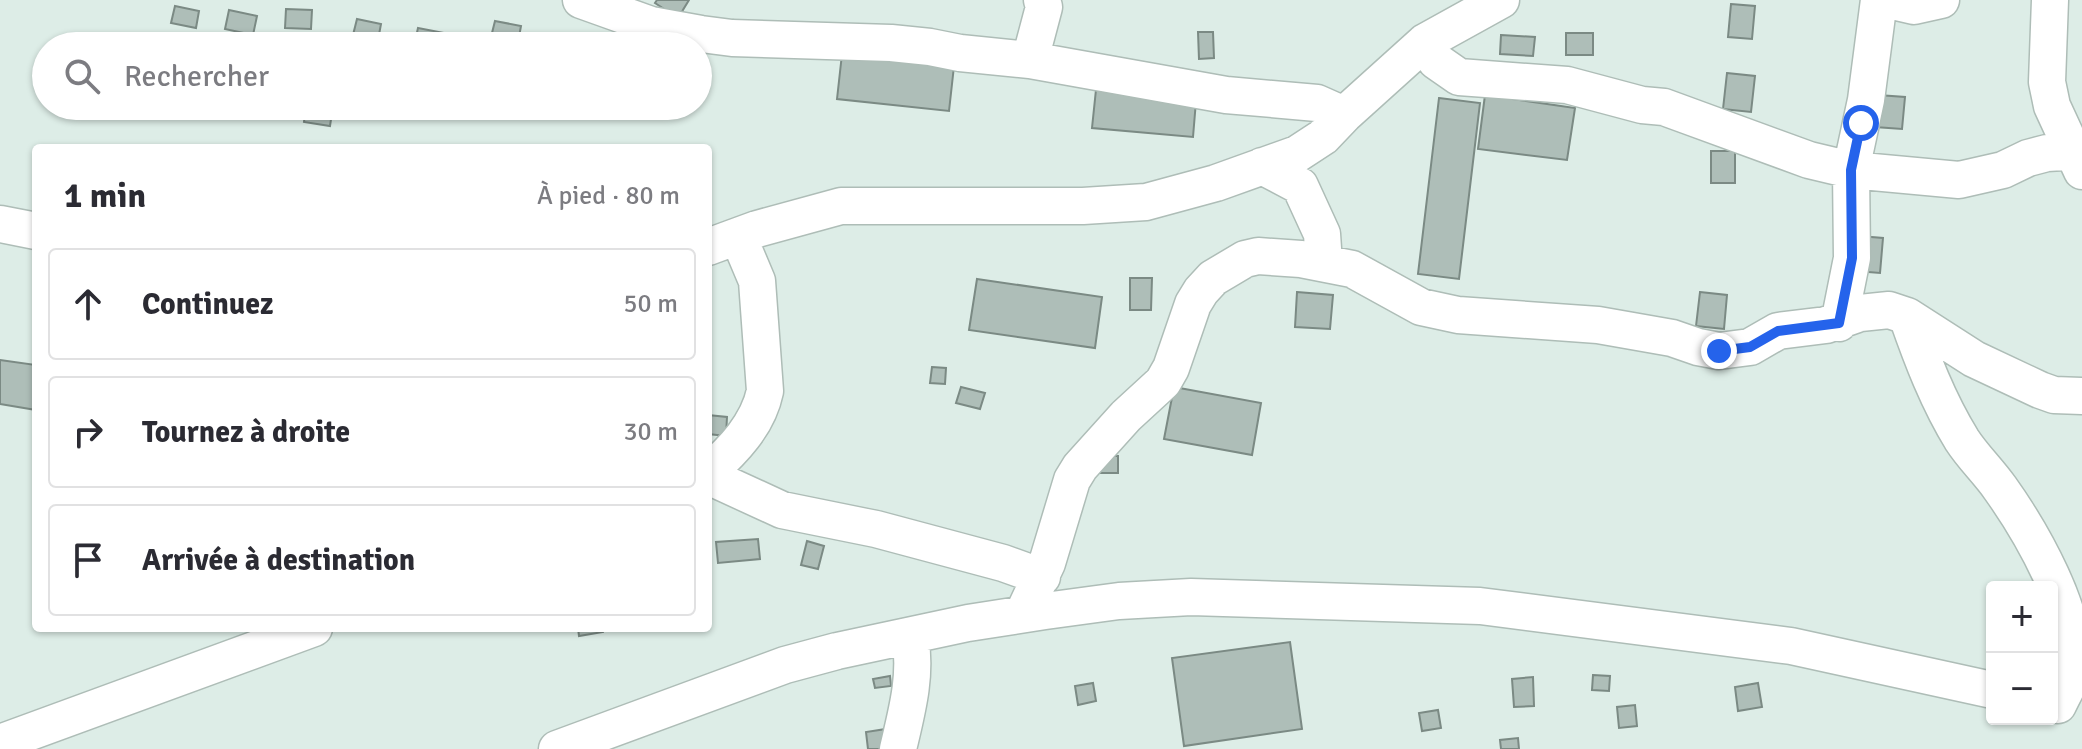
<!DOCTYPE html>
<html lang="fr">
<meta charset="utf-8">
<style>
body{margin:0;font-family:Signika,sans-serif;background:#f2f2f3;color:#2b2b33}
.controls{position:absolute;right:24px;bottom:24px;display:grid;overflow:hidden;border-radius:8px;box-shadow:0 2px 6px #0004}
.controls button{width:72px;height:72px;display:grid;place-items:center;padding:0;border:0;border-bottom:2px solid #e1e1e2;background:#fff;color:#2b2b33;font:40px sans-serif}
.stop{position:absolute;width:24px;height:24px;margin:-18px;border:6px solid #2563eb;border-radius:50%;background:#fff}
.stop.end{background:#2563eb;border-color:#fff;box-shadow:0 2px 8px #0008}
.list{margin:0;padding:0;list-style:none}
h2{display:flex;justify-content:space-between;align-items:center;height:104px;margin:0;padding:0 32px;font-size:34px}
h2 small{font-size:26px;font-weight:400;color:#7c7c81}
.list li{display:grid;grid-template-columns:52px 1fr auto;gap:24px;align-items:center;box-sizing:border-box;height:112px;margin:0 16px 16px;padding:0 16px;border:2px solid #e1e1e2;border-radius:8px}
.list b{display:block;font-size:30px;white-space:nowrap}
.list em{font-size:26px;font-style:normal;color:#7c7c81}
.icon{flex:none;width:44px;height:44px;fill:none;stroke:currentColor;stroke-width:2;stroke-linecap:round;stroke-linejoin:round}
.map{position:relative;flex:none;width:2082px;height:749px;overflow:hidden}
.search{position:absolute;background:#fff;box-shadow:0 2px 6px #0004;left:32px;top:32px;width:680px;height:88px;display:flex;align-items:center;gap:20px;box-sizing:border-box;padding:0 28px;border-radius:44px;color:#7c7c81;font-size:30px}
.panel{position:absolute;background:#fff;box-shadow:0 2px 6px #0004;left:32px;top:144px;width:680px;height:488px;border-radius:8px}
.map>svg:first-child{display:block}
.building{fill:#aebeb8;stroke:#7b8a84;stroke-width:2}
.lines{fill:none;stroke-linecap:round;stroke-linejoin:round}
.minor-casing{stroke:#aebdb7;stroke-width:39}
.minor{stroke:#fff;stroke-width:36}
.route{stroke:#2563eb;stroke-width:10}
</style>
<div class="map">
<svg width="2082" height="749" viewBox="0 0 2082 749">
<rect width="100%" height="100%" fill="#ddede7"/>
<!-- building -->
<path class="building" d="M 657,0 L 689,0 L 678,18 L 655,3 Z
M 1731,4 L 1755,6 L 1752,39 L 1728,37 Z
M 175,6 L 199,11 L 196,28 L 171,23 Z
M 286,9 L 312,10 L 311,29 L 285,28 Z
M 229,10 L 257,16 L 253,35 L 225,29 Z
M 357,19 L 381,24 L 378,40 L 353,35 Z
M 495,21 L 521,26 L 518,42 L 491,37 Z
M 418,28 L 444,33 L 441,46 L 414,46 Z
M 1198,32 L 1213,32 L 1214,58 L 1199,59 Z
M 1566,33 L 1593,33 L 1593,55 L 1566,55 Z
M 1501,35 L 1535,37 L 1533,56 L 1500,54 Z
M 842,54 L 954,66 L 949,111 L 837,99 Z
M 1727,73 L 1755,76 L 1751,112 L 1723,109 Z
M 1097,80 L 1197,89 L 1193,137 L 1092,128 Z
M 1485,95 L 1575,108 L 1567,160 L 1478,149 Z
M 1878,95 L 1905,97 L 1902,129 L 1875,127 Z
M 1439,98 L 1480,103 L 1459,279 L 1418,274 Z
M 306,106 L 333,106 L 330,126 L 304,122 Z
M 1711,151 L 1735,151 L 1735,183 L 1711,183 Z
M 1859,236 L 1883,238 L 1880,273 L 1856,271 Z
M 1130,278 L 1152,278 L 1151,310 L 1130,310 Z
M 977,279 L 1102,297 L 1095,348 L 969,330 Z
M 1297,292 L 1333,295 L 1330,329 L 1295,327 Z
M 1700,292 L 1727,295 L 1724,329 L 1696,326 Z
M 0,360 L 36,365 L 36,410 L 0,404 Z
M 932,367 L 946,368 L 945,384 L 930,383 Z
M 961,387 L 985,393 L 980,409 L 956,403 Z
M 1174,387 L 1261,403 L 1252,455 L 1164,439 Z
M 708,415 L 727,417 L 726,436 L 708,434 Z
M 1094,456 L 1118,456 L 1118,473 L 1094,473 Z
M 758,539 L 760,559 L 718,563 L 716,542 Z
M 807,541 L 824,546 L 818,569 L 801,565 Z
M 578,628 L 603,628 L 603,632 L 579,636 Z
M 1290,642 L 1302,729 L 1184,746 L 1172,658 Z
M 1593,675 L 1610,676 L 1609,691 L 1592,690 Z
M 890,676 L 891,686 L 875,688 L 873,679 Z
M 1533,677 L 1534,706 L 1514,707 L 1512,679 Z
M 1093,683 L 1096,701 L 1078,705 L 1075,686 Z
M 1758,683 L 1762,707 L 1738,711 L 1735,687 Z
M 1635,705 L 1637,726 L 1619,728 L 1617,707 Z
M 1438,710 L 1441,728 L 1422,731 L 1419,713 Z
M 886,729 L 889,749 L 868,749 L 866,732 Z
M 1518,738 L 1519,749 L 1501,749 L 1500,740 Z"/>
<g class="lines">
<defs>
<path id="minor" d="M 581,0 L 651,25 L 701,34 L 732,38 L 891,43 L 930,47 L 960,53 L 1030,60 L 1226,95 L 1317,103 L 1344,115 L 1425,42 L 1501,0
M 1888,0 L 1914,6 L 1941,0
M 2050,0 L 2047,82 L 2052,106 L 2082,171
M 1425,42 L 1436,61 L 1459,77 L 1567,85 L 1642,105 L 1664,107 L 1809,160 L 1851,170 L 1959,180 L 2003,170 L 2028,158 L 2047,153 L 2082,151
M 1030,60 L 1044,7 L 1042,0
M 1262,166 L 1300,186 L 1322,234 L 1324,263
M 0,224 L 36,231
M 708,247 L 757,229 L 841,206 L 1083,206 L 1146,202 L 1216,183 L 1297,154 L 1323,137 L 1344,115
M 1907,316 C 1922,359 1938,401 1962,440 C 1973,457 1988,471 2000,488 C 2030,530 2082,618 2073,672 C 2070,683 2063,694 2058,705
M 1839,323 L 1852,258 L 1851,170 L 1866,100 L 1879,0
M 708,473 C 733,450 758,425 765,391 L 757,281 L 738,236
M 708,476 L 782,510 L 876,529 L 1003,563 L 1042,577
M 1023,614 L 1047,563 L 1072,480 L 1080,467 L 1126,416 L 1163,382 L 1171,368 L 1193,304 L 1201,291 L 1213,278 L 1245,259 L 1258,256 L 1301,259 L 1352,269 L 1421,307 L 1458,315 L 1598,325 L 1672,338 L 1698,347 L 1719,351 L 1750,347 L 1778,331 L 1826,325 L 1860,313 L 1889,310 L 1907,316 L 1974,359 L 2040,390 L 2054,395 L 2082,396
M 0,743 L 314,628
M 557,749 L 785,665 L 837,651 L 968,623 L 1045,611 L 1119,601 L 1191,597 L 1480,606 L 1791,646 L 1992,690
M 898,749 C 907,711 917,675 910,636"/>
</defs>
<!-- minor casing -->
<use href="#minor" class="minor-casing"/>
<!-- minor -->
<use href="#minor" class="minor"/>
</g>
<g class="lines">
<!-- route -->
<path class="route" d="M 1719,351 L 1750,347 L 1778,331 L 1839,323 L 1852,258 L 1851,170 L 1861,123"/>
</g>
</svg>
<div class="controls">
<button>+</button>
<button>−</button>
</div>
<div class="stop" style="left:1861px;top:123px"></div>
<div class="stop end" style="left:1719px;top:351px"></div>
<div class="search"><svg class="icon" aria-label="search" viewBox="0 0 24 24"><circle cx="10" cy="10" r="6"/><path d="M15 15l6 6"/></svg>Rechercher</div>
<section class="panel">
<h2>1 min<small>À pied · 80 m</small></h2>
<ul class="list">
<li><svg class="icon" aria-label="ahead" viewBox="0 0 24 24"><path d="M12 20V5M6 11l6-6 6 6"/></svg><div><b>Continuez</b></div><em>50 m</em></li>
<li><svg class="icon" aria-label="right" viewBox="0 0 24 24"><path d="M7 20v-9h11M14 6l5 5-5 5"/></svg><div><b>Tournez à droite</b></div><em>30 m</em></li>
<li><svg class="icon" aria-label="arrive" viewBox="0 0 24 24"><path d="M6 21V4h12l-3 4 3 4H6"/></svg><div><b>Arrivée à destination</b></div></li>
</ul>
</section>
</div>
